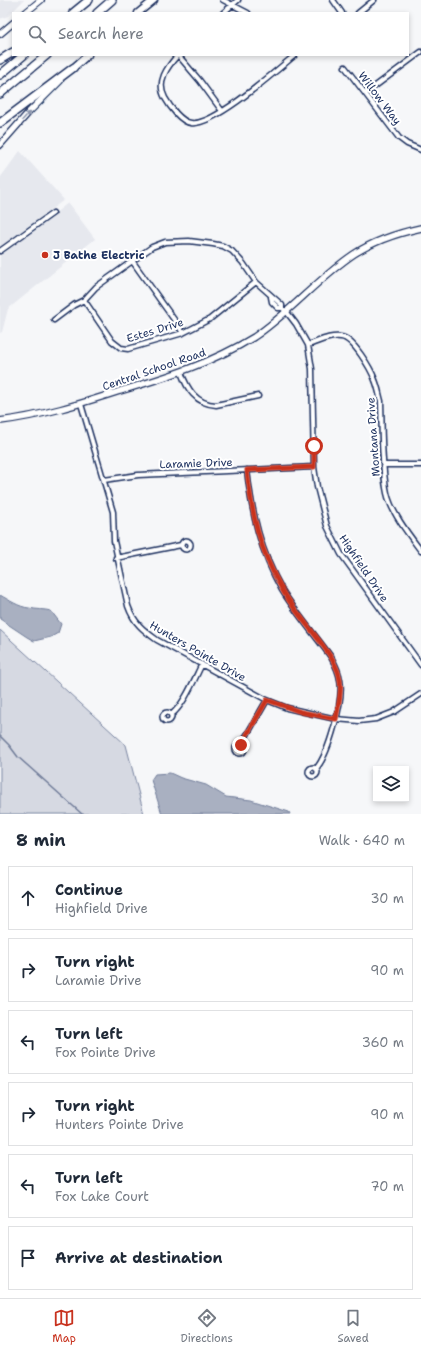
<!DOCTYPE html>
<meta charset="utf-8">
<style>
body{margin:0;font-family:"Shantell Sans",sans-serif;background:#f2f2f3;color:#1f2937}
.controls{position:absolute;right:12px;bottom:12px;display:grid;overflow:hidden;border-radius:0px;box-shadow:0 2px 6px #0003}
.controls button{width:36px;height:36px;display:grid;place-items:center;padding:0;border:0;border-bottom:1px solid #e0e1e3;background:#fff;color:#1f2937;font:20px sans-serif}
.stop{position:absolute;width:12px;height:12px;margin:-9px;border:3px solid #c8321e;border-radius:50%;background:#fff}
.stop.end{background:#c8321e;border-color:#fff;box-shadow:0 1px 4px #0008}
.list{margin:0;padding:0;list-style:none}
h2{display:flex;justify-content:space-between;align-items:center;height:52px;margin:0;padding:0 16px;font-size:17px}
h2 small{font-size:13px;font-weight:400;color:#747a83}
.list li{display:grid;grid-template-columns:26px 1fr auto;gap:12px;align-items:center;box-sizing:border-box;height:64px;margin:0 8px 8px;padding:0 8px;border:1px solid #e0e1e3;border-radius:0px}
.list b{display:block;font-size:15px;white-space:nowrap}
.list p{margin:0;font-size:13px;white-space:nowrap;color:#747a83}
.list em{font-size:13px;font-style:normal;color:#747a83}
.icon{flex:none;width:22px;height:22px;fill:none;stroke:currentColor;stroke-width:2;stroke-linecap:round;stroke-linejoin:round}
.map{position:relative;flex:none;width:421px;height:814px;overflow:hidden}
.search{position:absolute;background:#fff;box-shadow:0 2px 6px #0003;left:12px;right:12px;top:12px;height:44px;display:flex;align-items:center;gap:10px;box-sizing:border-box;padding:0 14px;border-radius:0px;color:#747a83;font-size:15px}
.sheet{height:484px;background:#fff}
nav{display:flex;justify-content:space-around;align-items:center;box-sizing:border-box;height:56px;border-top:1px solid #e0e1e3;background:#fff;font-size:11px;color:#747a83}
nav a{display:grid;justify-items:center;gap:2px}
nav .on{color:#c8321e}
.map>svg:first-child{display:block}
.built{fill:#e6e8ee}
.green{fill:#d6d9e2;stroke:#7884a0}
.water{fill:#a9b0c1;stroke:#707c99}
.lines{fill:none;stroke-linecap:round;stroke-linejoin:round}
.stream{stroke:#707c99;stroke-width:1.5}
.street-casing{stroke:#1b2f5e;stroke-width:7}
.secondary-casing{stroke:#1b2f5e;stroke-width:8}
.primary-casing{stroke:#1b2f5e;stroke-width:9}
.highway-casing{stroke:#1b2f5e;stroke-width:10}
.street{stroke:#fff;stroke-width:4}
.secondary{stroke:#fff;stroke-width:5.5}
.primary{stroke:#fff;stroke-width:6}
.highway{stroke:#fff;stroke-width:7}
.oneway{fill:#8d97ae}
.route{stroke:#c8321e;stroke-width:5}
.poi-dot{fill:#c8321e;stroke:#fff;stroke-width:1.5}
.labels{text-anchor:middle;stroke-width:4;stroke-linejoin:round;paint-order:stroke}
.street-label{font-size:11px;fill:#1b2f5e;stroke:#fff}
.poi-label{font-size:11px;font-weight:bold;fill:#1b2f5e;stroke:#fff;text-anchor:start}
</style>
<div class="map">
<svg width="421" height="814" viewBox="0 0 421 814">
<rect width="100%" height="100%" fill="#f6f7f9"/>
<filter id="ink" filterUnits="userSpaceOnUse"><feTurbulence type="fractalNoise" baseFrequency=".025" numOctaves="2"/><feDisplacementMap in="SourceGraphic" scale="8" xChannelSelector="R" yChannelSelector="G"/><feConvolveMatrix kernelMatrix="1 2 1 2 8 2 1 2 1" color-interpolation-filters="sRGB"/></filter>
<g filter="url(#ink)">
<!-- built -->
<path class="built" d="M 0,0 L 24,0 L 8,16 L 0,19 Z
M 20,151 L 64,200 L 0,247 L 0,178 Z
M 68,203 L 95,239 L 8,309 L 2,332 L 0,333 L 0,256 Z"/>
<!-- green -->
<path class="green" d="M 0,630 L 126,745 L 144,814 L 0,814 Z"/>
<!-- water -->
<path class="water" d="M 0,595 C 9,600 19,607 29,608 C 37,610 44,609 51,611 L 61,624 L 58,633 L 51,637 L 34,641 L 27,637 L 0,619 Z
M 170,773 L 181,778 L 206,785 L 226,797 L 251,800 L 289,812 L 290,814 L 162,814 L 151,780 L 155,774 Z"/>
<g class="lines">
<!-- stream -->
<path class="stream" d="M 0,736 L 9,745 L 18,757 L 82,814"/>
<defs>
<path id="street" d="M 223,0 L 248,13
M 333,0 L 342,13
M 223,13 L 238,0
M 358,13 L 374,0
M 178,55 C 167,67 156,82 165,98 C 170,107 181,122 191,123 C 213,127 277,70 295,55
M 178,55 L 200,81 L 222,111
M 345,67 L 399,138 L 407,144 L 421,150
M 366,93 L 421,52
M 0,251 L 53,213
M 133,262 L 175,321 L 183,333
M 256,282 L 243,263 L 232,251 L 223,246 L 213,244 L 189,241 L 165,242 L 152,247 L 96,287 L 84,300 L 112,341 L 121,348 L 128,349 L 183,333 L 210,319 L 256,282 L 282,305 L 282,308 L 286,311 L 296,324 L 308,345 L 312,369 L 314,467 L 317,487 L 327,526 L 341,554 L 421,665
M 271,297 L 272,302 L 278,308 L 282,308
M 54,320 L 74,305 L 84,300
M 308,345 C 318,342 330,335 341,337 C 353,338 371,369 375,380 C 378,387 379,394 381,401 C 382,430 381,465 387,493 C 391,512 409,535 421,551
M 181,372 C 187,389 196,404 216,405 L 258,396
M 81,404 L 113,512 L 114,541 L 128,606 C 134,623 143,630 157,640 L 267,700 L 287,708 L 336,719 L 359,721 L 376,719 L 394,712 L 421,694
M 384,465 L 421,465
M 247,470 C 252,514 260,551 282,590 C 296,613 315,635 331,657 C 335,664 339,672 340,680 C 344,700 329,753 316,769
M 104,480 L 138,475 L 314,467
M181.5 545a4.5 4.5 0 1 1 9 0a4.5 4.5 0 1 1-9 0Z
M 116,558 L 181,545
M162.5 717a4.5 4.5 0 1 1 9 0a4.5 4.5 0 1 1-9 0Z
M 171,715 C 184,705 194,680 202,664
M235.5 749a4.5 4.5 0 1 1 9 0a4.5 4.5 0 1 1-9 0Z
M 241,745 L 267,700
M308.5 772a4.5 4.5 0 1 1 9 0a4.5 4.5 0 1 1-9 0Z"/>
<path id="secondary" d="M 25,13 L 41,0
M 0,34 L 13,23
M 0,145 L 29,112 L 60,81
M 0,421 C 41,416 80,404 120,391 C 167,377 212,363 254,337 C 290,313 318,278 354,254 C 374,241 398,233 421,228"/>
<path id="primary" d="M 138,13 L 154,0
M 73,68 L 88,55"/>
<path id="highway" d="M 73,13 L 89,0
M 97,13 L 112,0
M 0,60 L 13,52
M 0,75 L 24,55
M 0,94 L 47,55
M 0,123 L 73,68"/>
</defs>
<!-- street casing -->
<use href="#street" class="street-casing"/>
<!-- secondary casing -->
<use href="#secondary" class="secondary-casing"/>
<!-- primary casing -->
<use href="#primary" class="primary-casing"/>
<!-- highway casing -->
<use href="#highway" class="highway-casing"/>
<!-- street -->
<use href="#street" class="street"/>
<!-- secondary -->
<use href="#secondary" class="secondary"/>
<!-- primary -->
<use href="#primary" class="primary"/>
<!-- highway -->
<use href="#highway" class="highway"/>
</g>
<!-- one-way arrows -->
<defs><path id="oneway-solid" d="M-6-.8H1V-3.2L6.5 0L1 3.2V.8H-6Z"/></defs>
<use class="oneway" href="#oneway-solid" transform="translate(26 116) rotate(-48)"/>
</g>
<g class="lines" filter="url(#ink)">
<!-- route -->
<path class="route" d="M 241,745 L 267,700 L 301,712 L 336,719 C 338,706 342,693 340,680 C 338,666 329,654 321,643 C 308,625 292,608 282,589 C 259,549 252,515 247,470 L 314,467 L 314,446"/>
</g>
<!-- markers -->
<circle class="poi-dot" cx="45" cy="255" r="4"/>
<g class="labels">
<!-- street labels -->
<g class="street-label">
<text transform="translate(380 98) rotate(53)" y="4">Willow Way</text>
<text transform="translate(155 330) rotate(-17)" y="4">Estes Drive</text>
<text transform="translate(154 369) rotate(-19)" y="4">Central School Road</text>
<text transform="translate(373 437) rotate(-94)" y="4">Montana Drive</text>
<text transform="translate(196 463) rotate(-2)" y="4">Laramie Drive</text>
<text transform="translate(364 568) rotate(56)" y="4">Highfield Drive</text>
<text transform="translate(198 651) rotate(30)" y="4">Hunters Pointe Drive</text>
</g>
<!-- poi labels -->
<g class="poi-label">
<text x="53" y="259">J Bathe Electric</text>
</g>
</g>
</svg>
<div class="controls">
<button><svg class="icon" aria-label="layers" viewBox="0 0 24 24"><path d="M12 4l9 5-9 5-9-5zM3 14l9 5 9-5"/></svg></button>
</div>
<div class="stop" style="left:314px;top:446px"></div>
<div class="stop end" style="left:241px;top:745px"></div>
<div class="search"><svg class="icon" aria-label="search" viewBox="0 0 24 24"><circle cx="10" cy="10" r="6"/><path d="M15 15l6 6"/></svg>Search here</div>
</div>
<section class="sheet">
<h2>8 min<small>Walk · 640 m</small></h2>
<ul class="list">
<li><svg class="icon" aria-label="ahead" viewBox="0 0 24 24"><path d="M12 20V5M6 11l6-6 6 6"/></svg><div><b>Continue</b><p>Highfield Drive</p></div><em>30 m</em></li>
<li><svg class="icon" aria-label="right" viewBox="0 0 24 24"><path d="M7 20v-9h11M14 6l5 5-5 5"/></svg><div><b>Turn right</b><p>Laramie Drive</p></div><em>90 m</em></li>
<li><svg class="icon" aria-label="left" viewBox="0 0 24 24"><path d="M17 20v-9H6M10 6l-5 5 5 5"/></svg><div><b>Turn left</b><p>Fox Pointe Drive</p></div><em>360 m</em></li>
<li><svg class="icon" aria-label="right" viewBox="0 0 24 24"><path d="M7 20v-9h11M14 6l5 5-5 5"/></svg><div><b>Turn right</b><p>Hunters Pointe Drive</p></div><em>90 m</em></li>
<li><svg class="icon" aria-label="left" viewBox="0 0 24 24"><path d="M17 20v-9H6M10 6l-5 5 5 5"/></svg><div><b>Turn left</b><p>Fox Lake Court</p></div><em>70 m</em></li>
<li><svg class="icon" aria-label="arrive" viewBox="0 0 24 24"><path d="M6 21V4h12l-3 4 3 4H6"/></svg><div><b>Arrive at destination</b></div></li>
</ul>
</section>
<nav>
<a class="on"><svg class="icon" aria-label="map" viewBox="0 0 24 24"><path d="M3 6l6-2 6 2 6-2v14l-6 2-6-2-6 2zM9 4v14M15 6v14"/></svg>Map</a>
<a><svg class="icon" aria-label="directions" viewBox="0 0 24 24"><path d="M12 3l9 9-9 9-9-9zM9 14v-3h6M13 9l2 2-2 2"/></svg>Directions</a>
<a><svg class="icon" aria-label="saved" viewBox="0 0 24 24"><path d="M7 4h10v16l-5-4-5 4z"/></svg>Saved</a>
</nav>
